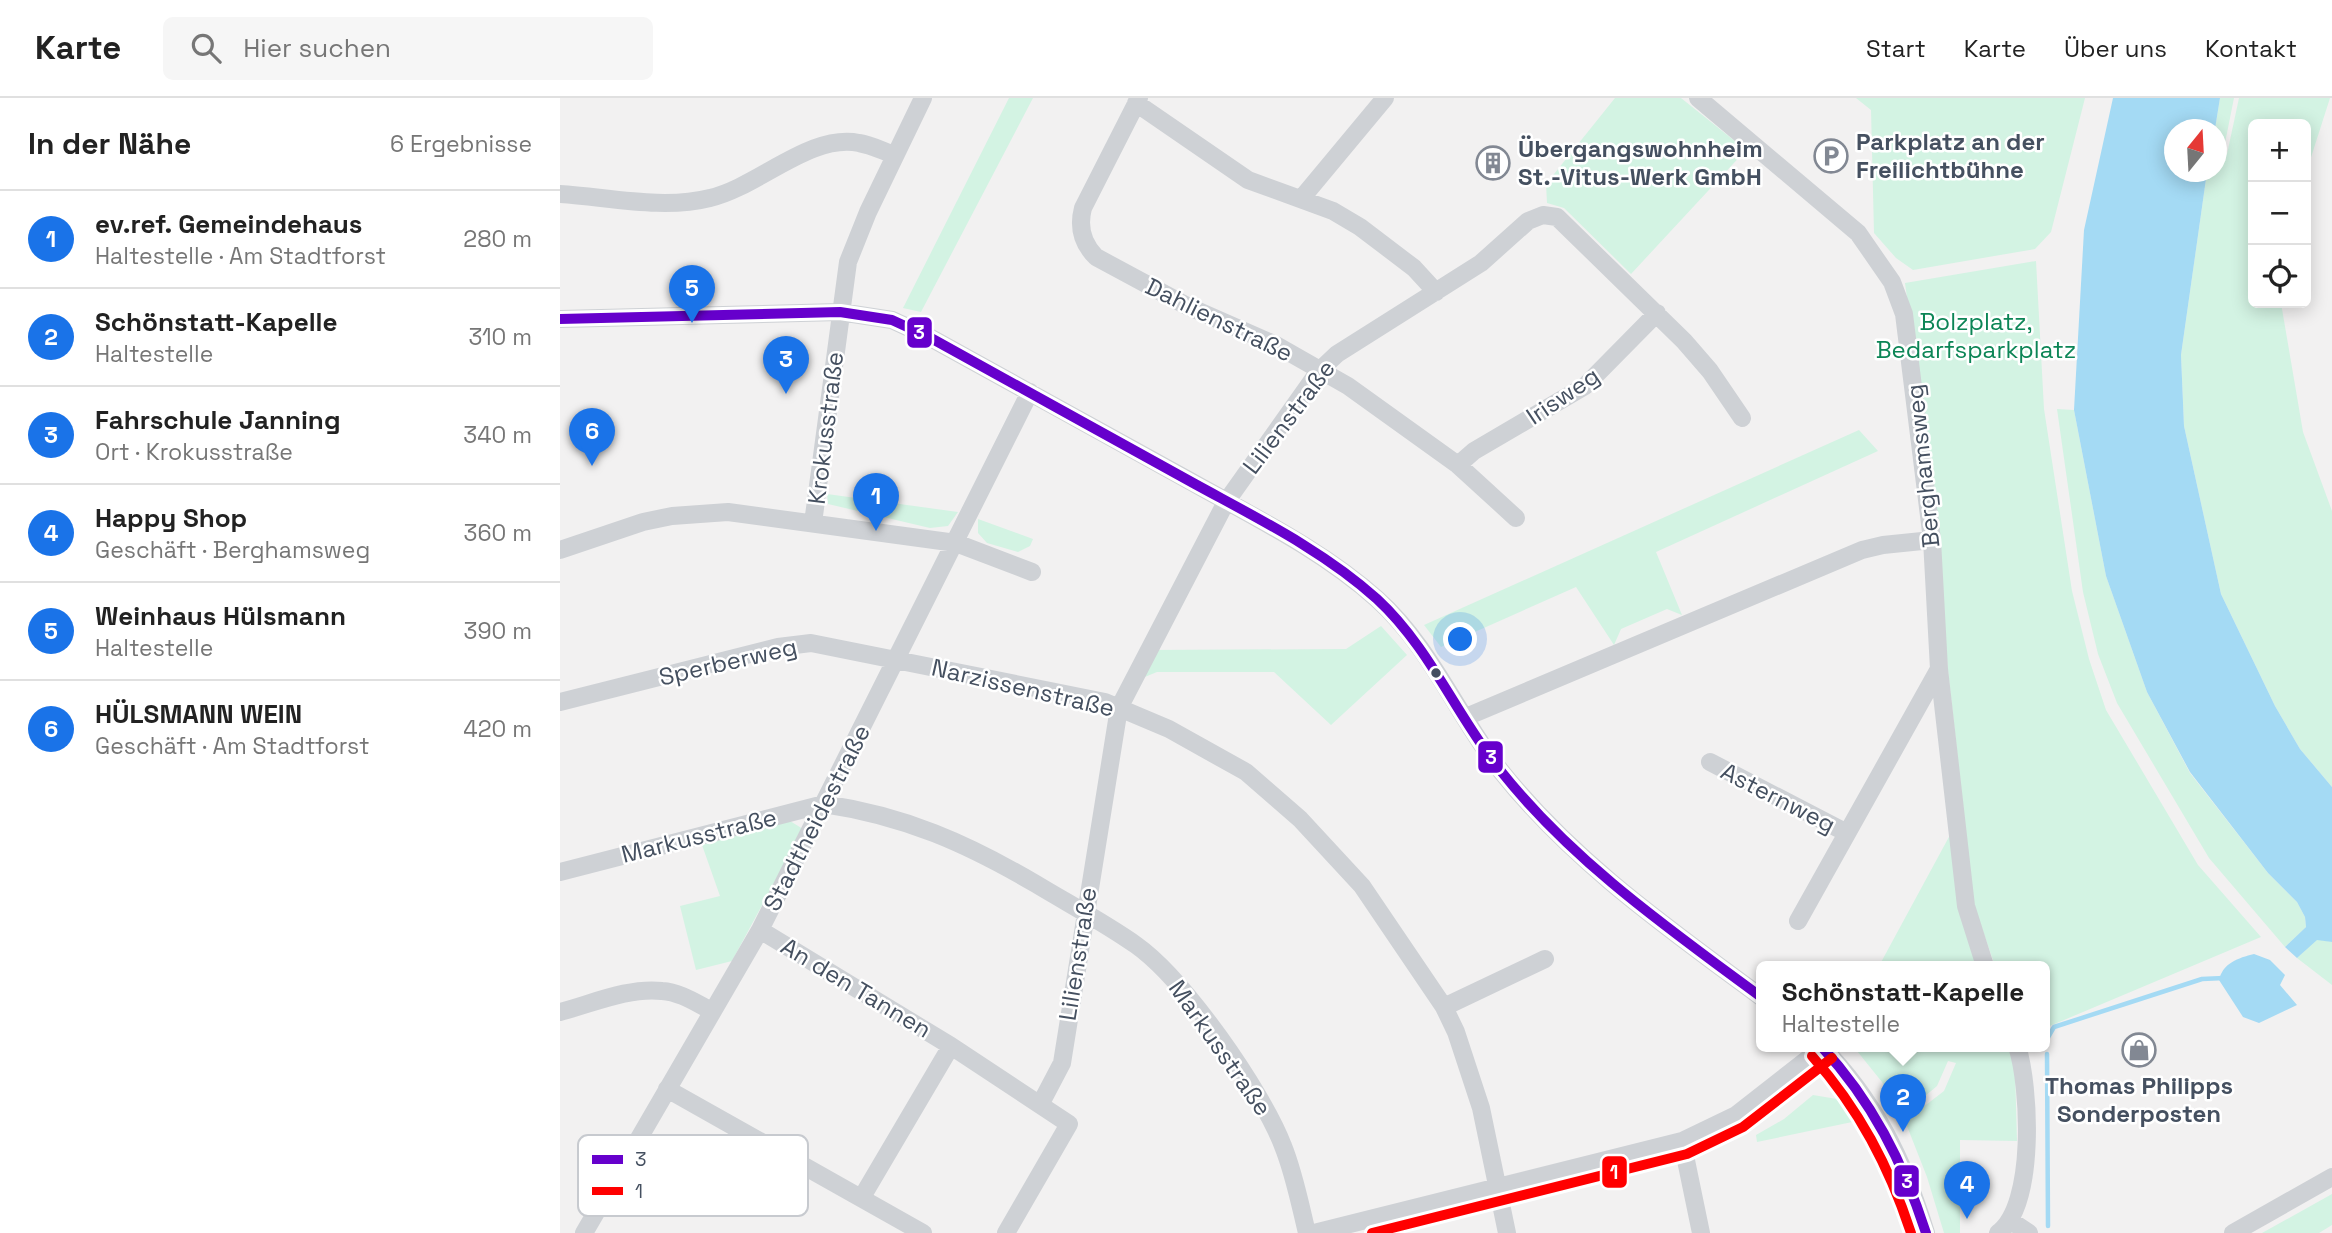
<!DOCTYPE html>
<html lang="de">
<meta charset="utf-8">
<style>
body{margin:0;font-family:"Space Grotesk",sans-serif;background:#f6f6f6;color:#222}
.controls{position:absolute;right:21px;top:21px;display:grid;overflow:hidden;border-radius:10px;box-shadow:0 4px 18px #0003}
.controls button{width:63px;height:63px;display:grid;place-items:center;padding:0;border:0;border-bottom:2px solid #e0e0e0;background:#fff;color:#222;font:35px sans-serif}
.compass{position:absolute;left:1604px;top:21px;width:63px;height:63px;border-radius:50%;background:#fff;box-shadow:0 4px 18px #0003;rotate:18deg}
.you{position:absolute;left:901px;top:542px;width:24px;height:24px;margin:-18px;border:5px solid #fff;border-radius:50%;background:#1a73e8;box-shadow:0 0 0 10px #1a73e833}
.badge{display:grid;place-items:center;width:46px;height:46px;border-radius:50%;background:#1a73e8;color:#fff;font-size:23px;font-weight:700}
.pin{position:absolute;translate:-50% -58px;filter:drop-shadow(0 2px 4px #0008)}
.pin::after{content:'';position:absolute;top:37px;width:24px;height:21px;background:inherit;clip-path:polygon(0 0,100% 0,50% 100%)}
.popup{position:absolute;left:1196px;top:863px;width:294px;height:91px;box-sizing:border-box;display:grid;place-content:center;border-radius:10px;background:#fff;filter:drop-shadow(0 2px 5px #0005);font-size:23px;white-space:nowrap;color:#767676}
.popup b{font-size:26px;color:#222}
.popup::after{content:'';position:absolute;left:50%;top:100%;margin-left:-14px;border:14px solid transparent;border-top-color:#fff}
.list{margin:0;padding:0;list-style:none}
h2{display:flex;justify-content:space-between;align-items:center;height:91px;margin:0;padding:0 28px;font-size:30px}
h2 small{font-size:23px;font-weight:400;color:#767676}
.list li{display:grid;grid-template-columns:46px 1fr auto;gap:21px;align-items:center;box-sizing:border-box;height:98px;padding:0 28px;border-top:2px solid #e0e0e0}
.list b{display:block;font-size:26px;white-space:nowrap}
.list p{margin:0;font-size:23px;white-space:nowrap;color:#767676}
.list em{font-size:23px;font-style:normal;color:#767676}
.icon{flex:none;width:38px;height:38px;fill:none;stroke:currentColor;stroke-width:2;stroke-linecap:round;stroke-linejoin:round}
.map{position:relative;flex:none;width:1772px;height:1135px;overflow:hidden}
header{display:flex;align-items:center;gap:42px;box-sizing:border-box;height:98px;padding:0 35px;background:#fff;border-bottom:2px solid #e0e0e0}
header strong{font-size:33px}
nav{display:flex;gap:38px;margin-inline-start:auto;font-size:24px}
.search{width:490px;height:63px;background:#f6f6f6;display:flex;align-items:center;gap:18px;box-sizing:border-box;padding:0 24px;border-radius:10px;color:#767676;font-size:26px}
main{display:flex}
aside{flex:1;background:#fff}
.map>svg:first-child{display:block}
.green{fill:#d3f3e3}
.water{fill:#a4daf4}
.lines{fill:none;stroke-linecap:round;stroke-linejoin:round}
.stream{stroke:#a4daf4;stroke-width:4.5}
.minor{stroke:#ced1d5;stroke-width:18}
.bus-1-casing{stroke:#fff;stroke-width:16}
.bus-2-casing{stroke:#fff;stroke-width:16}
.bus-1{stroke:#60c;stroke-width:10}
.bus-2{stroke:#f00;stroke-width:10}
.bus-dot{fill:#455060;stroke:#fff;stroke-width:2.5}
.labels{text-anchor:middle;stroke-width:5;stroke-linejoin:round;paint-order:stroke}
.poi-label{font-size:24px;font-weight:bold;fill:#455060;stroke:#fff;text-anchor:start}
.street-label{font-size:24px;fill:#455060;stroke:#fff}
.park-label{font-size:24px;fill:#0c8556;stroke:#fff}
.key{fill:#fff;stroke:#c7cacf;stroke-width:2}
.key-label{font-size:19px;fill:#455060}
.line-badge{stroke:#fff;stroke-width:2.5}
.badge-label{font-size:19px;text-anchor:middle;font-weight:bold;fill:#fff}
</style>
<header>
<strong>Karte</strong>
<div class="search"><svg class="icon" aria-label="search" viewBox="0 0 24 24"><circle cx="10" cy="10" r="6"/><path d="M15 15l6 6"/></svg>Hier suchen</div>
<nav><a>Start</a><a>Karte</a><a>Über uns</a><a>Kontakt</a></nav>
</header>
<main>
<aside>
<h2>In der Nähe<small>6 Ergebnisse</small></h2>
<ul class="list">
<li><span class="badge">1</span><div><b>ev.ref. Gemeindehaus</b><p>Haltestelle · Am Stadtforst</p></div><em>280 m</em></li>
<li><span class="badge">2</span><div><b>Schönstatt-Kapelle</b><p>Haltestelle</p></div><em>310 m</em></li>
<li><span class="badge">3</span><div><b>Fahrschule Janning</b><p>Ort · Krokusstraße</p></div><em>340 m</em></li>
<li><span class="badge">4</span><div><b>Happy Shop</b><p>Geschäft · Berghamsweg</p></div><em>360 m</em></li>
<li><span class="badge">5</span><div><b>Weinhaus Hülsmann</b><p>Haltestelle</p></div><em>390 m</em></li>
<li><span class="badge">6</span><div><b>HÜLSMANN WEIN</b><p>Geschäft · Am Stadtforst</p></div><em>420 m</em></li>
</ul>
</aside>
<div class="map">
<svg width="1772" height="1135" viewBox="0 0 1772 1135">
<rect width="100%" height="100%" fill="#f2f1f1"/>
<!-- green -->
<path class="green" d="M 449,0 L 473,0 L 361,214 L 343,210 Z
M 1055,0 L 1121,0 L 1186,52 L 1071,176 L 1004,110 L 987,105 L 986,86 Z
M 1296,0 L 1525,0 L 1491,134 L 1475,151 L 1353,172 L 1336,160 L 1314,135 L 1311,12 Z
M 1660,0 L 1674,0 L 1663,55 L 1667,56 L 1679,0 L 1770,0 L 1746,75 L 1746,26 L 1693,26 L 1693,205 L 1721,205 L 1743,334 L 1772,413 L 1772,689 L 1740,651 L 1715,608 L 1661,496 L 1624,328 L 1621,257 L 1647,74 L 1657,74 L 1655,31 Z
M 1476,163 L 1484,311 L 1512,493 L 1529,561 L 1546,612 L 1638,767 L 1701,839 L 1485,930 L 1485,868 L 1435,868 L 1414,807 L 1388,572 L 1370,368 L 1345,185 Z
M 1497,311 L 1514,312 L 1546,478 L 1587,594 L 1630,675 L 1708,775 L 1737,804 L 1745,819 L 1746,829 L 1725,849 L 1649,760 L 1557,605 L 1538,556 L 1523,494 Z
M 1299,332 L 1318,353 L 1096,454 L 1122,517 L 1107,511 L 1061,531 L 1054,547 L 1016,489 L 881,549 L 864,527 Z
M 267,396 L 398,414 L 388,428 L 370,430 L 268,406 Z
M 418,421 L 473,441 L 470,448 L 458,454 L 427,445 L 418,435 Z
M 821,528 L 847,557 L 771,627 L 714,574 L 597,574 L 570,585 L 587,552 L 786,551 Z
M 230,723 L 243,731 L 172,863 L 136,872 L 120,808 L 160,798 L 142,747 Z
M 1390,737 L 1416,868 L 1319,868 Z
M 1757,841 L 1772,844 L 1772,887 L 1737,860 Z
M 1293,948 L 1448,948 L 1455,971 L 1457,1043 L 1400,1042 L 1400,1135 L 1384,1135 L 1367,1079 L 1345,1023 L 1384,993 L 1396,965 L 1388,963 L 1377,988 L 1352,1009 L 1350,1006 L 1339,1012 L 1322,984 Z
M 1253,997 L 1277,1001 L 1297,1023 L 1197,1044 L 1196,1037 L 1224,1021 Z
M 1772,1096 L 1772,1127 L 1759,1135 L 1702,1135 Z"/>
<!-- water -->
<path class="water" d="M 1553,0 L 1660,0 L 1655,31 L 1615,32 L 1615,74 L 1647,74 L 1621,257 L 1624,328 L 1661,496 L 1715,608 L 1740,651 L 1772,689 L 1772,844 L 1757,842 L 1737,860 L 1725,849 L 1746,829 L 1745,819 L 1737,804 L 1708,775 L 1630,674 L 1587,594 L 1546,478 L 1514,312 L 1524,132 Z
M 1694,856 L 1710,862 L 1725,877 L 1720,887 L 1737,907 L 1699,925 L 1683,919 L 1659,882 C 1663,865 1678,860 1694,856 Z"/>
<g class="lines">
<!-- stream -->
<path class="stream" d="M 1487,941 L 1494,929 L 1642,881 L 1664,880
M 1487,956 L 1488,1128"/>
<!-- minor -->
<path class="minor" d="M 579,0 L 523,110 C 518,129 522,145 536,159 L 627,208 L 716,247 L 788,288 L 898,367 L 956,420
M 1138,0 L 1298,135 L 1332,184 L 1344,216 L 1372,442 L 1379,571 L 1406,808 L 1425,868
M 576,5 L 688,82 L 773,113 L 800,129 L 854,170 L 876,194
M 0,96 C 48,99 103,112 150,100 C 198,89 250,35 299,45 C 311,47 323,53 335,57
M 741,101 L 825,0
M 0,221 L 280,214 L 332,222 L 369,239 C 456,287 543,335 630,383 C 694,419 762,452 817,501 C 871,549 897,617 940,672 C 1013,764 1108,830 1201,899
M 898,367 L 914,353 L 1025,288 L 1097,215
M 253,425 L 288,164 L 308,114 L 363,0
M 0,452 L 83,424 L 112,418 L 168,414 L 396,445 L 472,474
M 0,604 L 218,549 L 251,545 L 545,604 L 609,631 L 686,674 L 740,721 L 802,788 L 884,909 L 896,934 L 921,1010 L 947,1135
M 906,619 L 1302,452 L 1323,447 L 1372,442
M 1150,664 L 1287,735
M 0,774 L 264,706 C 345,718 406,745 476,786 C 509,806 545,825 576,847 C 624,881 702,993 723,1048 C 734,1075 740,1106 747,1135
M 1238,823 L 1379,571
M 200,832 L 391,948 L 509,1026 L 446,1135
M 884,909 L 985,861
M 0,914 C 31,906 69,889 102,893 C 120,894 136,905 152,913
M 1261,948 C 1315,1002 1344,1063 1366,1135
M 107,991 L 363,1135
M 481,1005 L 502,965 L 559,610 L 666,404 L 759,273 L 777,256 L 921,165 L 968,123 L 983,117 L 997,119 L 1124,243 L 1150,273 L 1182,320
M 1122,1043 L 1141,1135
M 302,1099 L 391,948
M 1451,1123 L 1469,1135
M 24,1135 L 200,832 L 470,294
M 754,1135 L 1122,1043 L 1176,1017 L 1263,949
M 1438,1135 C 1476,1107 1470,989 1457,948
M 1673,1135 L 1772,1079"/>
<defs>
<path id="bus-1" d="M 0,221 L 280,214 L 332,222 L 369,239 C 458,288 546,337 635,386 C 697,420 764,453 817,501 C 870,550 896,617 940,672 C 1012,763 1109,831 1201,899
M 1261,948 C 1312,1003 1343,1064 1366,1135"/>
<path id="bus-2" d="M 1252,958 C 1299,1011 1329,1068 1351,1135
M 812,1135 L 1127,1056 L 1183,1029 L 1272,960"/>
</defs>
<!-- bus-1 casing -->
<use href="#bus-1" class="bus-1-casing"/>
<!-- bus-2 casing -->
<use href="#bus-2" class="bus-2-casing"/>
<!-- bus-1 -->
<use href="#bus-1" class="bus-1"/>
<!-- bus-2 -->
<use href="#bus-2" class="bus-2"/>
</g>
<!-- icons -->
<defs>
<symbol id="parking-ring" viewBox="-11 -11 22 22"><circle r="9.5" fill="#fff" stroke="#828893" stroke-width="1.5"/><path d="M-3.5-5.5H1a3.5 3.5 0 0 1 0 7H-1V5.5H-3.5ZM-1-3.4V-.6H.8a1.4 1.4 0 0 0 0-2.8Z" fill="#828893"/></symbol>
<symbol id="building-ring" viewBox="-11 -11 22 22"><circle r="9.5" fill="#fff" stroke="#828893" stroke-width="1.5"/><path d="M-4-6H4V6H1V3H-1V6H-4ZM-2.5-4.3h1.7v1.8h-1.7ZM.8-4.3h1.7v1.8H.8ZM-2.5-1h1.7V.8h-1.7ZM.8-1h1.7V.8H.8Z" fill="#828893"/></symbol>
<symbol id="shop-ring" viewBox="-11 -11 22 22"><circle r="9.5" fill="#fff" stroke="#828893" stroke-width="1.5"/><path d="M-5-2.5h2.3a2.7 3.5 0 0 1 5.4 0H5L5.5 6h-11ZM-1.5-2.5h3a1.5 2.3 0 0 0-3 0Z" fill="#828893"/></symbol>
</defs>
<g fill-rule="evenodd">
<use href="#parking-ring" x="1252" y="39" width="38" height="38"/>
<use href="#building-ring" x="914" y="46" width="38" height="38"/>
<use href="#shop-ring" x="1560" y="933" width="38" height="38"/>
</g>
<!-- markers -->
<circle class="bus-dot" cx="876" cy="575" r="6"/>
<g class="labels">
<!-- poi labels -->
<g class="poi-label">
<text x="1296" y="52">Parkplatz an der<tspan x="1296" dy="28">Freilichtbühne</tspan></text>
<text x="958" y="59">Übergangswohnheim<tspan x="958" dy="28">St.-Vitus-Werk GmbH</tspan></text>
<text x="1579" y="996" text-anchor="middle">Thomas Philipps<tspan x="1579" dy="28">Sonderposten</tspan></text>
</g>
<!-- street labels -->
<g class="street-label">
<text transform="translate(659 222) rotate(26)" y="8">Dahlienstraße</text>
<text transform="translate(1003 298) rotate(-34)" y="8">Irisweg</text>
<text transform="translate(729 319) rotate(-53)" y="8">Lilienstraße</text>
<text transform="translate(266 330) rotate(-83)" y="8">Krokusstraße</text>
<text transform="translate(1363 368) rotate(-96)" y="8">Berghamsweg</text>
<text transform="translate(168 564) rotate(-13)" y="8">Sperberweg</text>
<text transform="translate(463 590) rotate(13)" y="8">Narzissenstraße</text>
<text transform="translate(1218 700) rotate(27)" y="8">Asternweg</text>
<text transform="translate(257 720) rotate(-63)" y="8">Stadtheidestraße</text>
<text transform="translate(139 738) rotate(-14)" y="8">Markusstraße</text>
<text transform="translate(518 856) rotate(-81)" y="8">Lilienstraße</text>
<text transform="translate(296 890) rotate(31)" y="8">An den Tannen</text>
<text transform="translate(660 950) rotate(55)" y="8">Markusstraße</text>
</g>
<!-- park labels -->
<g class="park-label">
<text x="1416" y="232">Bolzplatz,<tspan x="1416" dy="28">Bedarfsparkplatz</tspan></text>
</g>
</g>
<!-- legend -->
<rect x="18" y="1037" width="230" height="81" rx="10" class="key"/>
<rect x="32" y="1057" width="31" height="9" fill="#60c"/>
<rect x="32" y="1089" width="31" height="8" fill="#f00"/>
<g class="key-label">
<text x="75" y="1068">3</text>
<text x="75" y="1100">1</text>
</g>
<g class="line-badge">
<rect x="346" y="218" width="27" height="33" rx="7" fill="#60c"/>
<rect x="917" y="642" width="27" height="34" rx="7" fill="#60c"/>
<rect x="1041" y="1057" width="27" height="34" rx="7" fill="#f00"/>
<rect x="1333" y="1066" width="27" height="34" rx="7" fill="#60c"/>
</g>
<g class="badge-label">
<text x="359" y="241">3</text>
<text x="931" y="666">3</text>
<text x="1054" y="1081">1</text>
<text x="1347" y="1090">3</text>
</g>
</svg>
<div class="controls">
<button>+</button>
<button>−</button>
<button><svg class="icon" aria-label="locate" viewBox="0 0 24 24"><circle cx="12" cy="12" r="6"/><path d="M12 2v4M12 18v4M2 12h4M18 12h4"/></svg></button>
</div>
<svg class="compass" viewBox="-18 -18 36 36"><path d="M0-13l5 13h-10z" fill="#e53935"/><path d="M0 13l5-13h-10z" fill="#767676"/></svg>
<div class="you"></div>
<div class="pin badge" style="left:316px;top:433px">1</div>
<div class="pin badge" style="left:1343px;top:1034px">2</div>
<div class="popup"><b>Schönstatt-Kapelle</b>Haltestelle</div>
<div class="pin badge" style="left:226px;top:296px">3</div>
<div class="pin badge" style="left:1407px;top:1121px">4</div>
<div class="pin badge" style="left:132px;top:225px">5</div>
<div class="pin badge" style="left:32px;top:368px">6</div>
</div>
</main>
